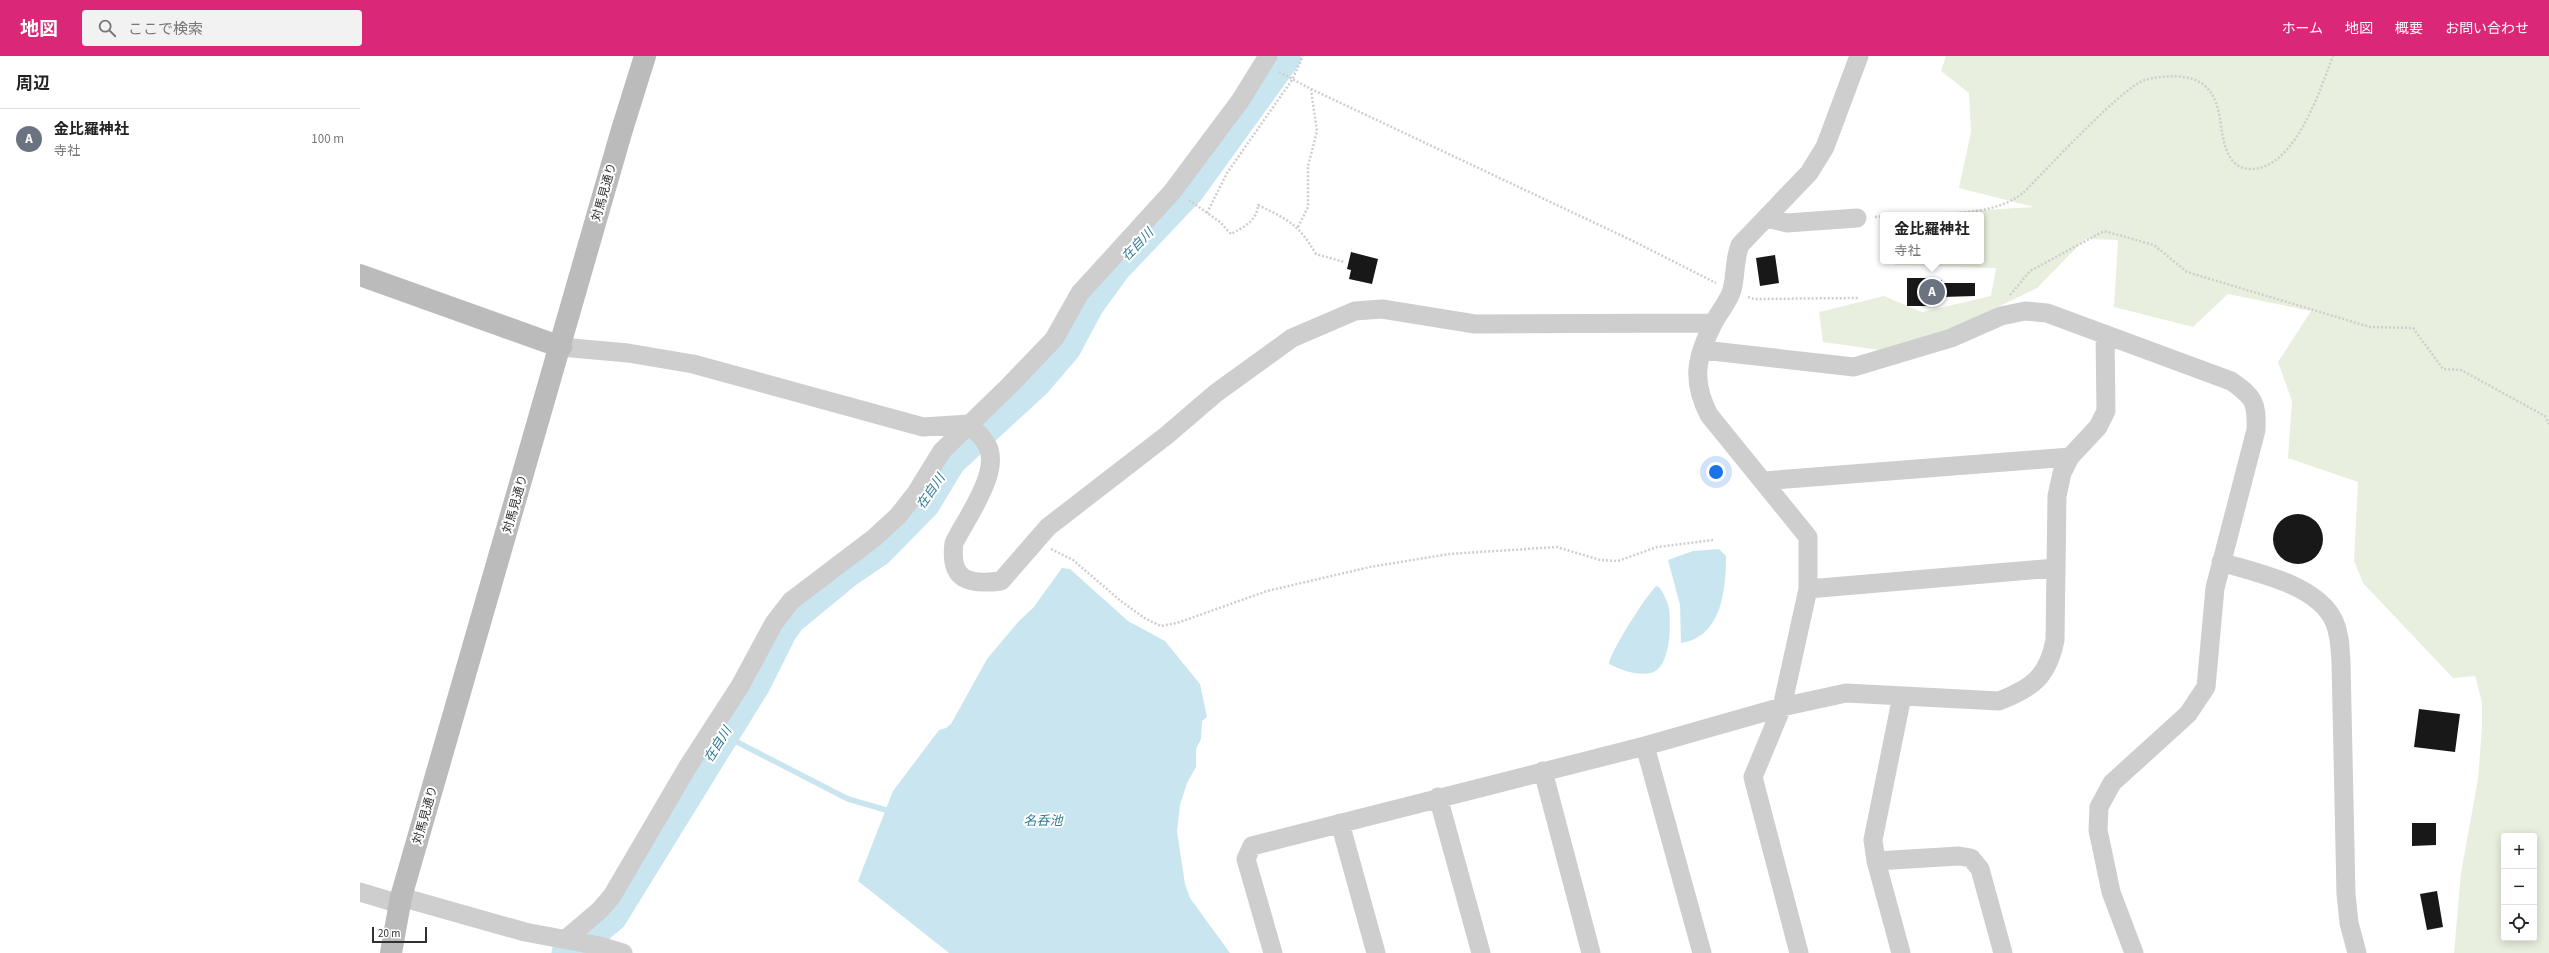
<!DOCTYPE html>
<html lang="ja">
<meta charset="utf-8">
<style>
body{margin:0;font-family:"Source Sans 3","Noto Sans JP",sans-serif;background:#f2f2f2;color:#222}
.controls{position:absolute;right:12px;bottom:12px;display:grid;overflow:hidden;border-radius:4px;box-shadow:0 2px 10px #0003}
.controls button{width:36px;height:36px;display:grid;place-items:center;padding:0;border:0;border-bottom:1px solid #e0e0e0;background:#fff;color:#222;font:20px sans-serif}
.scale{position:absolute;left:12px;bottom:10px;width:55px;box-sizing:border-box;padding-left:4px;border:2px solid #313131;border-top:0;font-size:11px;line-height:14px;white-space:nowrap;color:#313131;-webkit-text-stroke:3px #fff;paint-order:stroke}
.you{position:absolute;left:1356px;top:416px;width:14px;height:14px;margin:-10px;border:3px solid #fff;border-radius:50%;background:#1a73e8;box-shadow:0 0 0 6px #1a73e833}
.badge{display:grid;place-items:center;width:26px;height:26px;border-radius:50%;background:#db2777;color:#fff;font-size:13px;font-weight:700}
.pin{position:absolute;translate:-50% -50%;border:2px solid #fff;box-shadow:0 1px 4px #0006}
.popup{position:absolute;left:1520px;top:156px;width:104px;height:52px;box-sizing:border-box;display:grid;place-content:center;border-radius:4px;background:#fff;filter:drop-shadow(0 1px 3px #0005);font-size:13px;white-space:nowrap;color:#767676}
.popup b{font-size:15px;color:#222}
.popup::after{content:'';position:absolute;left:50%;top:100%;margin-left:-8px;border:8px solid transparent;border-top-color:#fff}
.list{margin:0;padding:0;list-style:none}
h2{display:flex;justify-content:space-between;align-items:center;height:52px;margin:0;padding:0 16px;font-size:17px}
h2 small{font-size:13px;font-weight:400;color:#767676}
.list li{display:grid;grid-template-columns:26px 1fr auto;gap:12px;align-items:center;box-sizing:border-box;height:60px;padding:0 16px;border-top:1px solid #e0e0e0}
.list b{display:block;font-size:15px;white-space:nowrap}
.list p{margin:0;font-size:13px;white-space:nowrap;color:#767676}
.list em{font-size:13px;font-style:normal;color:#767676}
.icon{flex:none;width:22px;height:22px;fill:none;stroke:currentColor;stroke-width:2;stroke-linecap:round;stroke-linejoin:round}
.map{position:relative;flex:none;width:2189px;height:897px;overflow:hidden}
header{display:flex;align-items:center;gap:24px;box-sizing:border-box;height:56px;padding:0 20px;background:#db2777;color:#fff}
header strong{font-size:19px}
nav{display:flex;gap:22px;margin-inline-start:auto;font-size:14px}
.search{width:280px;height:36px;background:#f2f2f2;display:flex;align-items:center;gap:10px;box-sizing:border-box;padding:0 14px;border-radius:4px;color:#767676;font-size:15px}
main{display:flex}
aside{flex:1;background:#fff}
.map>svg:first-child{display:block}
.green{fill:#e9efde;fill-rule:evenodd}
.water{fill:#c9e6f0}
.lines{fill:none;stroke-linecap:round;stroke-linejoin:round}
.stream{stroke:#c9e6f0;stroke-width:5.5}
.river{stroke:#c9e6f0;stroke-width:33}
.building{fill:#181818}
.path{stroke:#cecece;stroke-width:2.5;stroke-dasharray:2 2;stroke-linecap:butt}
.street{stroke:#cecece;stroke-width:19}
.secondary{stroke:#bbb;stroke-width:22}
.labels{text-anchor:middle;stroke-width:4;stroke-linejoin:round;paint-order:stroke}
.street-label{font-size:12px;fill:#313131;stroke:#fff}
.water-label{font-size:13px;font-style:italic;fill:#337c95;stroke:#fff}
</style>
<header>
<strong>地図</strong>
<div class="search"><svg class="icon" aria-label="search" viewBox="0 0 24 24"><circle cx="10" cy="10" r="6"/><path d="M15 15l6 6"/></svg>ここで検索</div>
<nav><a>ホーム</a><a>地図</a><a>概要</a><a>お問い合わせ</a></nav>
</header>
<main>
<aside>
<h2>周辺<small></small></h2>
<ul class="list">
<li><span class="badge" style="background:#6b7280">A</span><div><b>金比羅神社</b><p>寺社</p></div><em>100 m</em></li>
</ul>
</aside>
<div class="map">
<svg width="2189" height="897" viewBox="0 0 2189 897">
<rect width="100%" height="100%" fill="#fff"/>
<!-- green -->
<path class="green" d="M 1586,0 L 2189,0 L 2189,897 L 2094,897 L 2101,817 L 2118,723 L 2122,672 L 2122,646 L 2115,620 L 2093,622 L 2003,527 L 1994,505 L 1998,426 L 1928,402 L 1932,345 L 1918,306 L 1951,255 L 1868,238 L 1833,271 L 1754,251 L 1758,184 L 1725,183 L 1677,232 L 1596,271 L 1519,294 L 1463,286 L 1459,256 L 1524,240 L 1562,256 L 1631,240 L 1636,212 L 1535,209 L 1532,205 L 1621,205 L 1621,159 L 1538,159 L 1674,151 L 1599,132 L 1611,76 L 1609,37 L 1581,15 ZM 2144,780 L 2174,780 L 2174,882 L 2144,882 Z"/>
<!-- water -->
<path class="water" d="M 1359,493 L 1366,500 C 1366,533 1362,581 1321,587 L 1320,549 L 1308,504 L 1333,495 Z
M 702,512 L 710,513 L 768,565 L 805,585 L 840,628 L 847,661 L 842,665 L 841,683 L 836,693 L 836,711 L 827,727 L 820,749 L 817,775 L 825,828 L 830,842 L 870,897 L 589,897 L 498,825 L 533,735 L 579,674 L 586,672 L 591,668 L 627,603 L 659,565 L 673,552 Z
M 1296,530 L 1299,531 C 1303,537 1308,545 1309,553 C 1311,569 1311,612 1291,617 C 1277,620 1261,614 1249,608 C 1250,596 1286,540 1296,530 Z"/>
<g class="lines">
<!-- stream -->
<path class="stream" d="M 356,688 L 375,685 L 488,743 L 526,754"/>
<!-- river -->
<path class="river" d="M 231,877 L 251,860 L 394,628 L 421,574 L 430,562 L 487,515 L 518,494 L 564,447 L 590,404 L 675,326 L 705,291 L 728,248 L 754,212 L 828,134 L 925,0
M 208,897 L 210,895"/>
</g>
<!-- building -->
<path class="building" d="M 991,196 L 1018,203 L 1012,228 L 989,223 L 991,214 L 987,213 Z
M 1415,199 L 1419,227 L 1400,230 L 1396,202 Z
M 1547,222 L 1571,222 L 1571,224 L 1582,224 L 1582,227 L 1615,227 L 1615,240 L 1582,241 L 1582,246 L 1572,246 L 1572,250 L 1547,250 Z
M1913 483a25 25 0 1 1 50 0a25 25 0 1 1-50 0Z
M 2059,653 L 2100,658 L 2095,696 L 2054,691 Z
M 2052,767 L 2076,767 L 2076,789 L 2052,790 Z
M 2077,835 L 2083,871 L 2067,874 L 2060,838 Z"/>
<g class="lines">
<!-- path -->
<path class="path" d="M 919,16 L 951,33 L 1271,184 L 1356,227
M 829,144 L 860,166 L 871,178 C 884,171 897,165 898,149 C 929,164 938,168 956,198 L 984,206
M 847,157 L 867,117 L 932,24 L 943,0
M 1552,159 C 1589,157 1633,160 1663,137 C 1685,115 1762,31 1785,24 C 1801,19 1833,17 1846,31 C 1865,49 1857,80 1870,101 C 1874,109 1884,114 1893,113 C 1936,110 1960,34 1973,0
M 1515,161 L 1523,160
M 938,171 L 948,151 L 948,110 L 957,75 L 951,34
M 1650,239 L 1670,215 L 1744,175 L 1794,189 L 1827,216 L 2010,271 L 2053,272 L 2083,313 L 2101,314 L 2185,360 L 2189,368
M 1388,241 L 1394,243 L 1499,242
M 691,493 L 713,504 L 762,546 L 786,563 L 801,570 L 817,567 L 907,535 L 1010,511 L 1089,498 L 1197,491 L 1240,504 L 1258,505 L 1297,491 L 1353,484"/>
<!-- street -->
<path class="street" d="M 1407,162 L 1427,167 L 1497,162
M 201,291 L 268,297 L 333,308 L 563,371 L 609,368
M 1343,294 L 1494,311 L 1591,282 L 1641,260 L 1665,255 L 1687,257 L 1871,325 C 1894,341 1897,346 1896,374 L 1855,532 L 1846,631 L 1828,658 L 1752,727 L 1739,751 L 1738,774 L 1751,836 L 1774,897
M 609,368 C 615,374 623,381 627,389 C 642,415 605,464 594,487 C 589,525 609,529 641,525 L 688,471 L 807,379 L 856,337 L 932,282 L 995,255 L 1022,253 L 1115,268 L 1353,267
M 1403,425 L 1710,401
M 1861,506 C 1896,517 1957,528 1974,565 C 1980,578 1980,592 1981,606 L 1986,838 L 1989,867 L 1997,897
M 1448,533 L 1695,512
M 1285,690 L 1342,897
M 1183,715 L 1231,897
M 1078,741 L 1121,897
M 980,767 L 1016,897
M 1516,805 L 1599,800 L 1611,802 L 1620,813 L 1643,897
M 0,836 L 40,848
M 41,841 L 165,876 L 240,890 L 263,897
M 206,883 L 240,854 L 252,840 L 327,712 L 380,630 L 414,567 L 431,545 L 514,482 L 538,460 L 556,437 L 582,395 L 649,330 L 694,283 L 720,237 L 812,136 L 880,45 L 908,0
M 913,897 L 886,803 L 892,790 L 1285,690 L 1422,651 L 1486,637 L 1639,645 C 1673,632 1688,620 1695,584 L 1697,440 L 1702,417 L 1710,401 L 1738,371 L 1746,355 L 1745,278
M 1439,897 L 1393,721 L 1422,651 L 1448,533 L 1448,481 L 1349,359 C 1331,324 1336,301 1354,266 C 1359,256 1369,245 1372,234 C 1376,219 1374,204 1380,189 L 1449,117 L 1465,91 L 1499,0
M 1541,897 L 1516,805 L 1513,784 L 1542,640"/>
<!-- secondary -->
<path class="secondary" d="M 0,219 L 201,291
M 31,897 L 41,841 L 261,77 L 285,0"/>
</g>
<g class="labels">
<!-- street labels -->
<g class="street-label">
<text transform="translate(244 136) rotate(-74)" y="4">対馬見通り</text>
<text transform="translate(155 448) rotate(-74)" y="4">対馬見通り</text>
<text transform="translate(65 759) rotate(-74)" y="4">対馬見通り</text>
</g>
<!-- water labels -->
<g class="water-label">
<text transform="translate(777 188) rotate(-46)" y="5">在自川</text>
<text transform="translate(570 435) rotate(-55)" y="5">在自川</text>
<text transform="translate(357 688) rotate(-58)" y="5">在自川</text>
<text x="683" y="769">名呑池</text>
</g>
</g>
</svg>
<div class="controls">
<button>+</button>
<button>−</button>
<button><svg class="icon" aria-label="locate" viewBox="0 0 24 24"><circle cx="12" cy="12" r="6"/><path d="M12 2v4M12 18v4M2 12h4M18 12h4"/></svg></button>
</div>
<div class="scale">20 m</div>
<div class="you"></div>
<div class="pin badge" style="left:1572px;top:236px;background:#6b7280">A</div>
<div class="popup"><b>金比羅神社</b>寺社</div>
</div>
</main>
